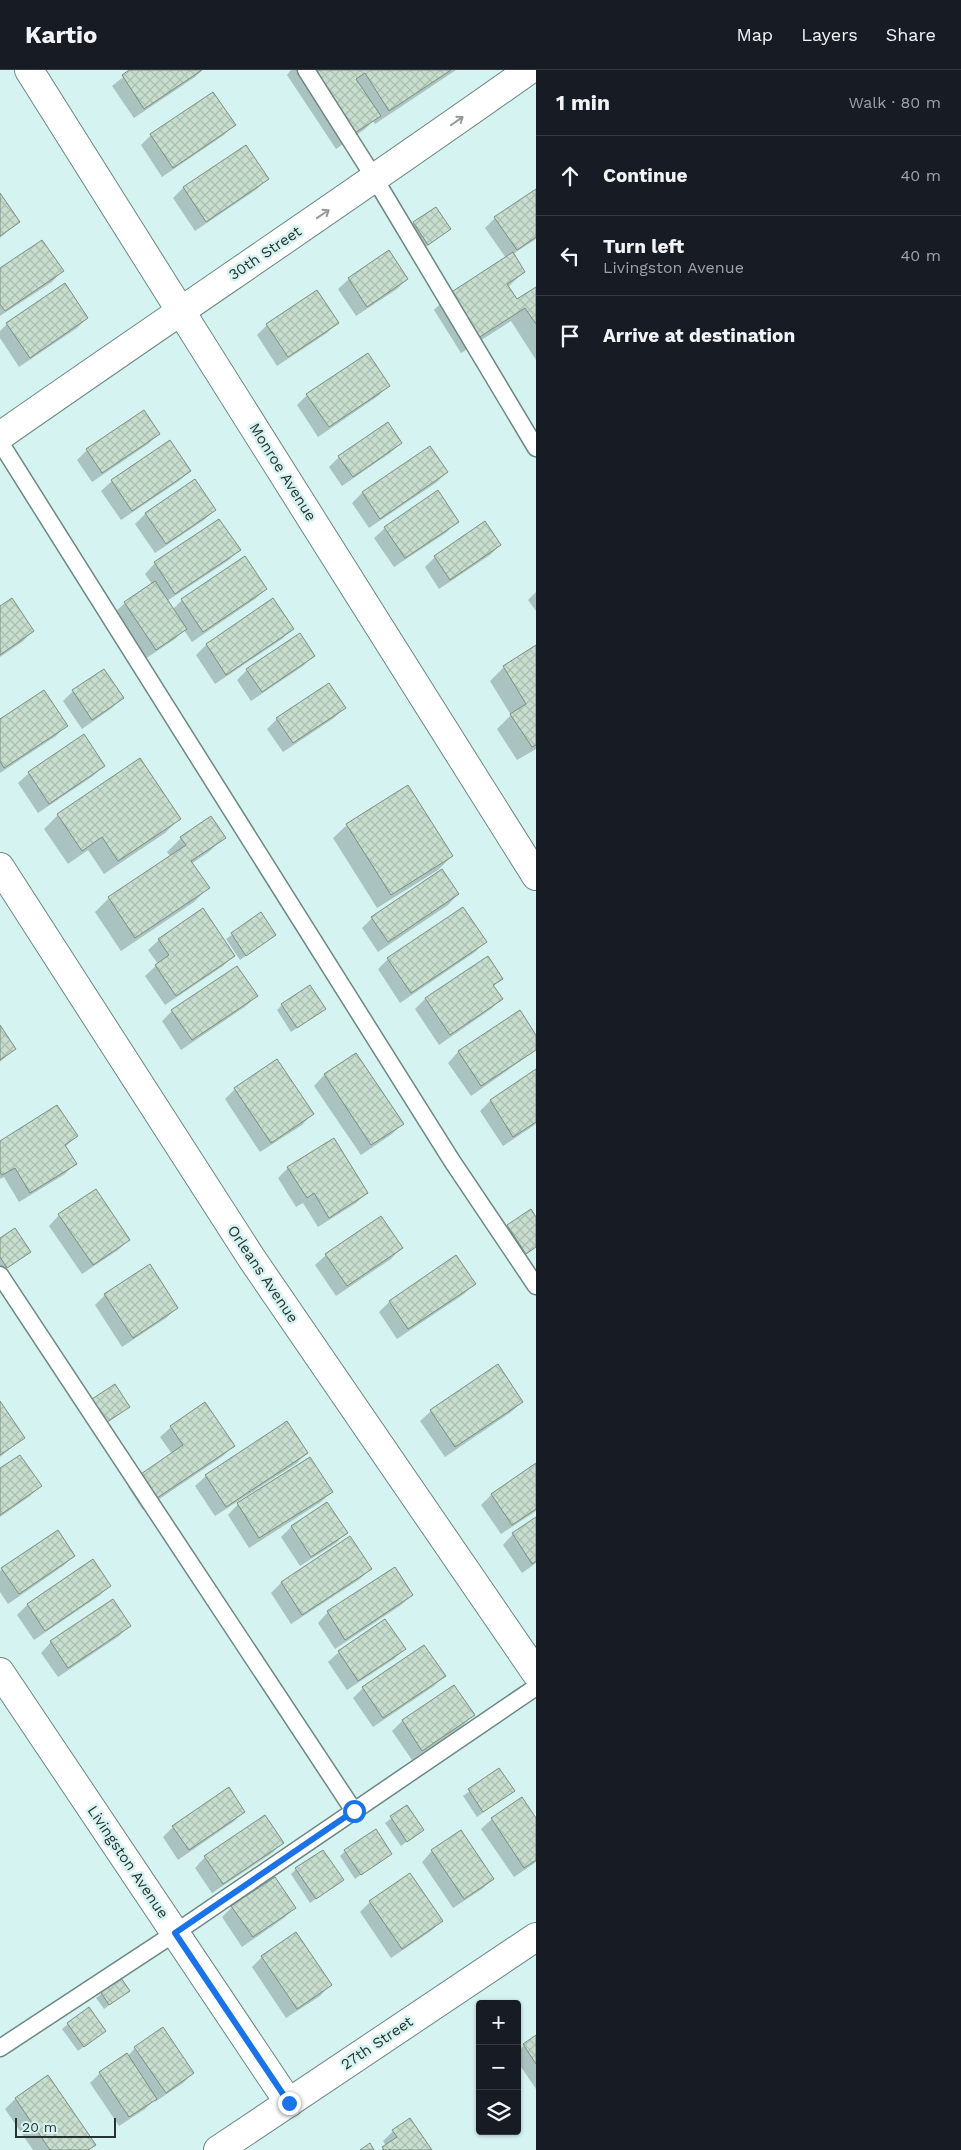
<!DOCTYPE html>
<meta charset="utf-8">
<style>
body{margin:0;font-family:"Work Sans",sans-serif;background:#242831;color:#f1f3f6}
.controls{position:absolute;right:15px;bottom:15px;display:grid;overflow:hidden;border-radius:5px;box-shadow:0 1px 4px #0004}
.controls button{width:45px;height:45px;display:grid;place-items:center;padding:0;border:0;border-bottom:1px solid #363941;background:#171b24;color:#f1f3f6;font:25px sans-serif}
.scale{position:absolute;left:15px;bottom:12px;width:101px;box-sizing:border-box;padding-left:5px;border:2px solid #273332;border-top:0;font-size:14px;line-height:18px;white-space:nowrap;color:#273332;-webkit-text-stroke:4px #d5f3f0;paint-order:stroke}
.stop{position:absolute;width:15px;height:15px;margin:-11px;border:4px solid #1a73e8;border-radius:50%;background:#fff}
.stop.end{background:#1a73e8;border-color:#fff;box-shadow:0 1px 5px #0008}
.list{margin:0;padding:0;list-style:none}
h2{display:flex;justify-content:space-between;align-items:center;height:65px;margin:0;padding:0 20px;font-size:21px}
h2 small{font-size:16px;font-weight:400;color:#9ea1a6}
.list li{display:grid;grid-template-columns:32px 1fr auto;gap:15px;align-items:center;box-sizing:border-box;height:80px;padding:0 20px;border-top:1px solid #363941}
.list b{display:block;font-size:19px;white-space:nowrap}
.list p{margin:0;font-size:16px;white-space:nowrap;color:#9ea1a6}
.list em{font-size:16px;font-style:normal;color:#9ea1a6}
.icon{flex:none;width:28px;height:28px;fill:none;stroke:currentColor;stroke-width:2;stroke-linecap:round;stroke-linejoin:round}
.map{position:relative;flex:none;width:536px;height:2080px;overflow:hidden}
header{display:flex;align-items:center;gap:30px;box-sizing:border-box;height:70px;padding:0 25px;background:#171b24;border-bottom:1px solid #363941}
header strong{font-size:24px}
nav{display:flex;gap:28px;margin-inline-start:auto;font-size:18px}
main{display:flex}
aside{flex:1;background:#171b24}
.map>svg:first-child{display:block}
.shadow{fill:#0003}
.building{fill:url(#building-cross-hatch);stroke:#7b9081}
.lines{fill:none;stroke-linecap:round;stroke-linejoin:round}
.lane-casing{stroke:#6c8885;stroke-width:19}
.street-casing{stroke:#6c8885;stroke-width:30}
.lane{stroke:#fff;stroke-width:16}
.street{stroke:#fff;stroke-width:28}
.oneway{stroke:#939998}
.route{stroke:#1a73e8;stroke-width:6}
.labels{text-anchor:middle;stroke-width:5;stroke-linejoin:round;paint-order:stroke}
.street-label{font-size:15px;fill:#273332;stroke:#d5f3f0}
</style>
<header>
<strong>Kartio</strong>
<nav><a>Map</a><a>Layers</a><a>Share</a></nav>
</header>
<main>
<div class="map">
<svg width="536" height="2080" viewBox="0 0 536 2080">
<defs>
<pattern id="building-cross-hatch" width="8" height="8" patternUnits="userSpaceOnUse" patternTransform="scale(1.25)"><rect width="8" height="8" fill="#c7ddce"/><path d="M0 0l8 8M0 8l8-8" fill="none" stroke="#abbeb1"/></pattern>
</defs>
<rect width="100%" height="100%" fill="#d5f3f0"/>
<!-- shadow -->
<path class="shadow" d="M 132,0 L 202,0 L 195,7 L 134,48 L 112,16 Z
M 291,0 L 456,0 L 375,54 L 373,51 L 365,59 L 336,79 L 287,5 Z
M 234,55 L 224,65 L 162,107 L 141,75 L 151,65 Z
M 245,76 L 267,109 L 257,119 L 195,161 L 173,128 L 183,118 Z
M 536,120 L 536,169 L 513,184 L 524,202 L 508,217 L 516,231 L 536,218 L 536,290 L 511,251 L 461,283 L 434,240 L 448,226 L 506,188 L 485,158 L 495,148 Z
M 0,125 L 18,152 L 0,168 Z
M 414,153 L 450,159 L 423,179 L 408,158 Z
M 0,199 L 62,201 L 52,212 L 0,246 Z
M 349,209 L 407,209 L 397,219 L 356,246 L 338,219 Z
M 87,248 L 77,258 L 19,297 L 0,268 L 0,261 L 7,254 Z
M 338,252 L 327,263 L 277,296 L 257,265 L 267,255 Z
M 388,316 L 378,326 L 318,367 L 297,335 L 307,325 Z
M 158,364 L 148,374 L 92,412 L 77,390 L 87,380 Z
M 401,373 L 390,383 L 342,416 L 329,397 L 339,387 Z
M 430,377 L 447,402 L 437,412 L 369,458 L 352,433 L 362,423 Z
M 190,401 L 179,411 L 121,450 L 101,421 L 112,411 Z
M 438,422 L 457,451 L 447,462 L 394,497 L 374,468 L 385,458 Z
M 215,440 L 204,450 L 155,483 L 135,454 L 145,444 Z
M 500,475 L 490,485 L 439,519 L 425,497 L 435,487 Z
M 239,480 L 229,490 L 167,531 L 172,540 L 182,530 L 245,488 L 266,519 L 255,529 L 192,572 L 184,560 L 175,569 L 145,589 L 114,543 L 125,533 L 152,514 L 145,504 L 155,493 Z
M 536,522 L 536,541 L 528,530 Z
M 273,530 L 292,559 L 282,569 L 215,614 L 196,585 L 206,575 Z
M 0,538 L 33,561 L 22,572 L 0,587 Z
M 536,576 L 536,679 L 517,690 L 497,659 L 511,645 L 490,611 L 504,597 Z
M 313,586 L 303,596 L 251,631 L 237,610 L 247,600 Z
M 73,621 L 122,628 L 112,638 L 82,659 L 63,631 Z
M 344,638 L 334,648 L 283,682 L 267,659 L 277,649 Z
M 0,651 L 66,655 L 56,666 L 0,703 Z
M 84,666 L 104,696 L 93,706 L 38,743 L 18,713 L 29,703 Z
M 58,745 L 179,749 L 165,763 L 104,804 L 88,780 L 68,794 L 44,759 Z
M 347,755 L 452,786 L 438,800 L 377,838 L 333,768 Z
M 224,767 L 210,781 L 191,794 L 208,818 L 194,832 L 121,881 L 95,842 L 109,828 L 171,787 L 167,782 L 181,768 Z
M 458,824 L 448,835 L 378,882 L 362,858 L 372,848 Z
M 261,844 L 275,865 L 240,890 L 226,869 Z
M 159,870 L 233,886 L 223,896 L 165,935 L 145,906 L 158,894 L 148,880 Z
M 485,872 L 475,882 L 400,933 L 378,899 L 388,889 Z
M 487,887 L 502,908 L 493,917 L 501,929 L 491,939 L 439,975 L 415,939 L 425,929 Z
M 256,926 L 246,936 L 181,980 L 162,951 L 172,941 Z
M 282,935 L 324,939 L 291,962 L 277,940 Z
M 519,942 L 536,967 L 536,980 L 471,1026 L 448,993 L 458,982 Z
M 0,957 L 14,979 L 0,992 Z
M 355,984 L 402,1054 L 392,1064 L 361,1085 L 314,1016 L 324,1005 Z
M 536,1001 L 536,1054 L 503,1076 L 480,1041 L 490,1031 Z
M 235,1019 L 312,1044 L 302,1055 L 260,1082 L 225,1029 Z
M 76,1066 L 65,1077 L 75,1094 L 65,1104 L 19,1132 L 4,1107 L 0,1109 L 0,1073 Z
M 288,1098 L 367,1123 L 356,1133 L 318,1157 L 303,1133 L 296,1137 L 278,1108 Z
M 530,1141 L 536,1149 L 536,1177 L 520,1188 L 502,1161 Z
M 59,1145 L 129,1170 L 118,1180 L 82,1204 L 49,1156 Z
M 381,1148 L 401,1178 L 391,1189 L 336,1226 L 315,1195 L 326,1185 Z
M 0,1169 L 30,1181 L 2,1202 L 0,1199 Z
M 456,1187 L 474,1214 L 464,1224 L 397,1269 L 379,1242 L 389,1232 Z
M 105,1225 L 177,1238 L 166,1248 L 122,1277 L 95,1235 Z
M 93,1330 L 129,1337 L 102,1356 L 88,1335 Z
M 522,1332 L 511,1342 L 445,1387 L 420,1351 L 431,1341 Z
M 0,1333 L 23,1368 L 0,1387 Z
M 171,1357 L 233,1376 L 223,1386 L 143,1440 L 128,1417 L 138,1407 L 172,1384 L 160,1367 Z
M 307,1383 L 297,1393 L 215,1446 L 195,1416 L 206,1406 Z
M 536,1395 L 536,1441 L 501,1464 L 481,1435 L 491,1425 Z
M 0,1400 L 40,1416 L 30,1426 L 0,1447 Z
M 331,1422 L 321,1432 L 249,1478 L 228,1445 L 238,1434 Z
M 536,1449 L 536,1493 L 522,1503 L 503,1475 L 513,1464 Z
M 292,1456 L 346,1463 L 336,1473 L 300,1496 L 281,1467 Z
M 350,1468 L 370,1499 L 360,1509 L 291,1554 L 271,1523 L 281,1513 Z
M 74,1486 L 63,1496 L 8,1534 L 0,1522 L 0,1501 L 2,1499 Z
M 92,1491 L 109,1516 L 99,1526 L 34,1570 L 17,1545 L 27,1535 Z
M 395,1499 L 412,1525 L 401,1535 L 335,1579 L 318,1553 L 328,1542 Z
M 129,1556 L 119,1566 L 58,1607 L 41,1583 L 51,1572 Z
M 404,1579 L 394,1589 L 347,1620 L 328,1592 L 339,1582 Z
M 444,1606 L 434,1616 L 373,1657 L 353,1628 L 363,1618 Z
M 454,1617 L 473,1645 L 463,1655 L 412,1690 L 392,1661 L 402,1651 Z
M 499,1700 L 513,1721 L 477,1747 L 463,1726 Z
M 407,1737 L 422,1760 L 401,1776 L 385,1753 Z
M 244,1742 L 233,1752 L 178,1790 L 163,1767 L 173,1757 Z
M 492,1749 L 536,1751 L 536,1792 L 514,1807 L 481,1759 Z
M 461,1762 L 493,1809 L 482,1819 L 453,1838 L 422,1792 L 432,1781 Z
M 282,1773 L 272,1783 L 212,1823 L 195,1798 L 205,1787 Z
M 345,1781 L 391,1783 L 355,1809 L 340,1786 Z
M 296,1799 L 342,1810 L 310,1833 L 291,1804 Z
M 370,1832 L 441,1851 L 431,1861 L 391,1888 L 360,1842 Z
M 232,1837 L 294,1838 L 284,1848 L 242,1877 L 222,1847 Z
M 262,1887 L 330,1915 L 320,1926 L 286,1948 L 252,1897 Z
M 120,1909 L 128,1921 L 104,1939 L 96,1928 Z
M 68,1954 L 105,1961 L 78,1981 L 62,1959 Z
M 536,1967 L 536,2019 L 517,1991 L 517,1981 Z
M 135,1978 L 193,2003 L 183,2013 L 155,2032 L 154,2030 L 145,2039 L 119,2056 L 90,2013 L 100,2003 L 128,1986 Z
M 48,2007 L 94,2075 L 89,2080 L 33,2080 L 5,2039 L 15,2029 Z
M 393,2061 L 430,2080 L 381,2080 L 386,2076 L 383,2071 Z"/>
<!-- building -->
<path class="building" d="M 129,0 L 202,0 L 144,39 L 122,5 Z
M 307,0 L 451,0 L 389,41 L 365,3 L 356,9 L 381,46 L 350,66 Z
M 213,22 L 236,55 L 173,98 L 150,64 Z
M 246,75 L 269,109 L 206,152 L 183,117 Z
M 536,119 L 536,167 L 517,180 L 494,147 Z
M 0,123 L 20,152 L 0,166 Z
M 436,137 L 451,159 L 428,175 L 413,152 Z
M 42,170 L 64,201 L 5,241 L 0,234 L 0,198 Z
M 389,180 L 408,209 L 367,237 L 348,208 Z
M 513,182 L 525,202 L 507,214 L 517,229 L 536,217 L 536,254 L 525,238 L 475,270 L 447,225 Z
M 65,213 L 88,248 L 30,288 L 6,253 Z
M 317,220 L 339,253 L 288,287 L 266,254 Z
M 368,283 L 390,316 L 329,357 L 306,324 Z
M 144,340 L 160,364 L 102,403 L 86,379 Z
M 388,352 L 402,373 L 353,407 L 338,386 Z
M 170,370 L 191,401 L 132,441 L 111,410 Z
M 430,376 L 448,402 L 380,449 L 362,422 Z
M 195,409 L 216,440 L 166,474 L 145,443 Z
M 438,420 L 459,452 L 405,488 L 384,457 Z
M 219,449 L 241,480 L 175,524 L 154,492 Z
M 485,451 L 501,475 L 450,510 L 434,486 Z
M 245,486 L 267,519 L 203,562 L 181,529 Z
M 155,511 L 187,559 L 156,580 L 124,532 Z
M 12,528 L 34,561 L 0,585 L 0,536 Z
M 273,528 L 294,559 L 226,605 L 206,574 Z
M 300,563 L 315,586 L 262,622 L 246,599 Z
M 536,575 L 536,675 L 532,677 L 510,644 L 526,634 L 503,596 Z
M 104,599 L 124,628 L 92,650 L 72,620 Z
M 329,613 L 346,638 L 293,673 L 276,648 Z
M 44,620 L 68,656 L 4,698 L 0,691 L 0,649 Z
M 84,664 L 105,696 L 49,734 L 28,702 Z
M 140,688 L 181,749 L 118,791 L 102,767 L 82,781 L 57,744 Z
M 408,715 L 453,786 L 391,825 L 346,754 Z
M 211,746 L 226,768 L 191,791 L 210,818 L 135,868 L 108,827 L 186,775 L 180,767 Z
M 442,799 L 459,824 L 388,872 L 371,847 Z
M 463,837 L 487,872 L 411,923 L 387,888 Z
M 203,838 L 235,886 L 176,926 L 155,895 L 169,885 L 158,869 Z
M 261,842 L 276,865 L 246,886 L 231,863 Z
M 488,886 L 503,909 L 493,915 L 503,929 L 450,965 L 425,928 Z
M 237,896 L 258,926 L 192,970 L 171,940 Z
M 310,915 L 326,939 L 297,958 L 281,934 Z
M 520,940 L 536,965 L 536,980 L 481,1016 L 458,981 Z
M 0,955 L 16,979 L 0,990 Z
M 356,983 L 404,1054 L 371,1075 L 324,1004 Z
M 277,989 L 314,1044 L 271,1073 L 234,1018 Z
M 536,999 L 536,1052 L 513,1067 L 490,1030 Z
M 57,1035 L 78,1066 L 65,1075 L 77,1094 L 30,1123 L 15,1098 L 2,1105 L 0,1102 L 0,1071 Z
M 334,1068 L 368,1123 L 329,1148 L 314,1123 L 307,1128 L 287,1097 Z
M 96,1119 L 130,1170 L 93,1195 L 58,1144 Z
M 531,1139 L 536,1147 L 536,1177 L 526,1184 L 507,1155 Z
M 381,1146 L 403,1178 L 347,1216 L 325,1184 Z
M 15,1158 L 31,1182 L 7,1198 L 0,1187 L 0,1168 Z
M 456,1185 L 476,1214 L 408,1259 L 389,1231 Z
M 150,1194 L 178,1238 L 133,1268 L 104,1224 Z
M 498,1294 L 523,1332 L 455,1377 L 430,1340 Z
M 115,1314 L 130,1337 L 107,1352 L 92,1329 Z
M 0,1331 L 25,1368 L 0,1385 Z
M 205,1332 L 235,1376 L 154,1430 L 138,1406 L 183,1375 L 170,1356 Z
M 287,1351 L 308,1383 L 226,1437 L 205,1405 Z
M 20,1385 L 42,1416 L 0,1445 L 0,1398 Z
M 310,1387 L 333,1422 L 259,1468 L 237,1433 Z
M 536,1393 L 536,1439 L 512,1455 L 491,1424 Z
M 327,1432 L 348,1463 L 311,1487 L 291,1456 Z
M 536,1447 L 536,1491 L 532,1494 L 512,1463 Z
M 58,1460 L 75,1486 L 19,1524 L 1,1498 Z
M 350,1466 L 372,1499 L 302,1545 L 281,1512 Z
M 93,1489 L 111,1516 L 45,1561 L 27,1534 Z
M 395,1497 L 413,1525 L 345,1570 L 327,1541 Z
M 113,1529 L 131,1556 L 68,1598 L 50,1571 Z
M 385,1549 L 406,1579 L 358,1611 L 338,1581 Z
M 424,1575 L 446,1606 L 383,1648 L 362,1617 Z
M 454,1615 L 475,1645 L 422,1681 L 402,1650 Z
M 499,1698 L 515,1721 L 483,1742 L 468,1719 Z
M 229,1717 L 245,1742 L 189,1780 L 172,1756 Z
M 522,1727 L 536,1748 L 536,1790 L 524,1798 L 491,1748 Z
M 407,1735 L 424,1760 L 407,1772 L 390,1746 Z
M 265,1745 L 284,1773 L 223,1814 L 204,1786 Z
M 376,1759 L 392,1784 L 361,1805 L 344,1780 Z
M 461,1760 L 494,1809 L 464,1829 L 431,1780 Z
M 323,1780 L 344,1810 L 316,1829 L 295,1798 Z
M 410,1803 L 443,1851 L 402,1879 L 369,1831 Z
M 275,1807 L 296,1838 L 253,1867 L 231,1836 Z
M 296,1862 L 332,1915 L 297,1939 L 261,1886 Z
M 121,1908 L 130,1921 L 109,1935 L 100,1921 Z
M 89,1937 L 106,1961 L 84,1977 L 67,1953 Z
M 163,1957 L 194,2003 L 166,2023 L 134,1977 Z
M 536,1965 L 536,1994 L 523,1974 Z
M 127,1983 L 157,2029 L 129,2047 L 99,2002 Z
M 48,2005 L 96,2075 L 88,2080 L 50,2080 L 15,2028 Z
M 410,2048 L 432,2080 L 384,2080 L 382,2077 L 397,2067 L 392,2060 Z
M 370,2073 L 374,2080 L 360,2080 Z"/>
<g class="lines">
<defs>
<path id="lane" d="M 306,0 L 375,109 L 536,378
M 0,372 L 452,1091 L 536,1216
M 0,1205 L 354,1741
M 0,1978 L 175,1863 L 536,1617"/>
<path id="street" d="M 29,0 L 536,806
M 0,366 C 176,243 354,124 529,0
M 0,797 L 252,1189 L 536,1603
M 0,1602 L 289,2033
M 218,2080 L 536,1867"/>
</defs>
<!-- lane casing -->
<use href="#lane" class="lane-casing"/>
<!-- street casing -->
<use href="#street" class="street-casing"/>
<!-- lane -->
<use href="#lane" class="lane"/>
<!-- street -->
<use href="#street" class="street"/>
</g>
<!-- one-way arrows -->
<defs><path id="oneway-shaft" d="M-6 0H5M1.5-3L5.5 0L1.5 3" fill="none" stroke-width="1.6" stroke-linecap="round" stroke-linejoin="round" transform="scale(1.25)"/></defs>
<g class="oneway">
<use href="#oneway-shaft" transform="translate(457 51) rotate(-35)"/>
<use href="#oneway-shaft" transform="translate(323 144) rotate(-34)"/>
</g>
<g class="lines">
<!-- route -->
<path class="route" d="M 289,2033 L 175,1863 L 354,1741"/>
</g>
<g class="labels">
<!-- street labels -->
<g class="street-label">
<text transform="translate(265 183) rotate(-34)" y="5">30th Street</text>
<text transform="translate(283 402) rotate(58)" y="5">Monroe Avenue</text>
<text transform="translate(263 1204) rotate(56)" y="5">Orleans Avenue</text>
<text transform="translate(128 1792) rotate(56)" y="5">Livingston Avenue</text>
<text transform="translate(377 1973) rotate(-34)" y="5">27th Street</text>
</g>
</g>
</svg>
<div class="controls">
<button>+</button>
<button>−</button>
<button><svg class="icon" aria-label="layers" viewBox="0 0 24 24"><path d="M12 4l9 5-9 5-9-5zM3 14l9 5 9-5"/></svg></button>
</div>
<div class="scale">20 m</div>
<div class="stop" style="left:354px;top:1741px"></div>
<div class="stop end" style="left:289px;top:2033px"></div>
</div>
<aside>
<h2>1 min<small>Walk · 80 m</small></h2>
<ul class="list">
<li><svg class="icon" aria-label="ahead" viewBox="0 0 24 24"><path d="M12 20V5M6 11l6-6 6 6"/></svg><div><b>Continue</b></div><em>40 m</em></li>
<li><svg class="icon" aria-label="left" viewBox="0 0 24 24"><path d="M17 20v-9H6M10 6l-5 5 5 5"/></svg><div><b>Turn left</b><p>Livingston Avenue</p></div><em>40 m</em></li>
<li><svg class="icon" aria-label="arrive" viewBox="0 0 24 24"><path d="M6 21V4h12l-3 4 3 4H6"/></svg><div><b>Arrive at destination</b></div></li>
</ul>
</aside>
</main>
